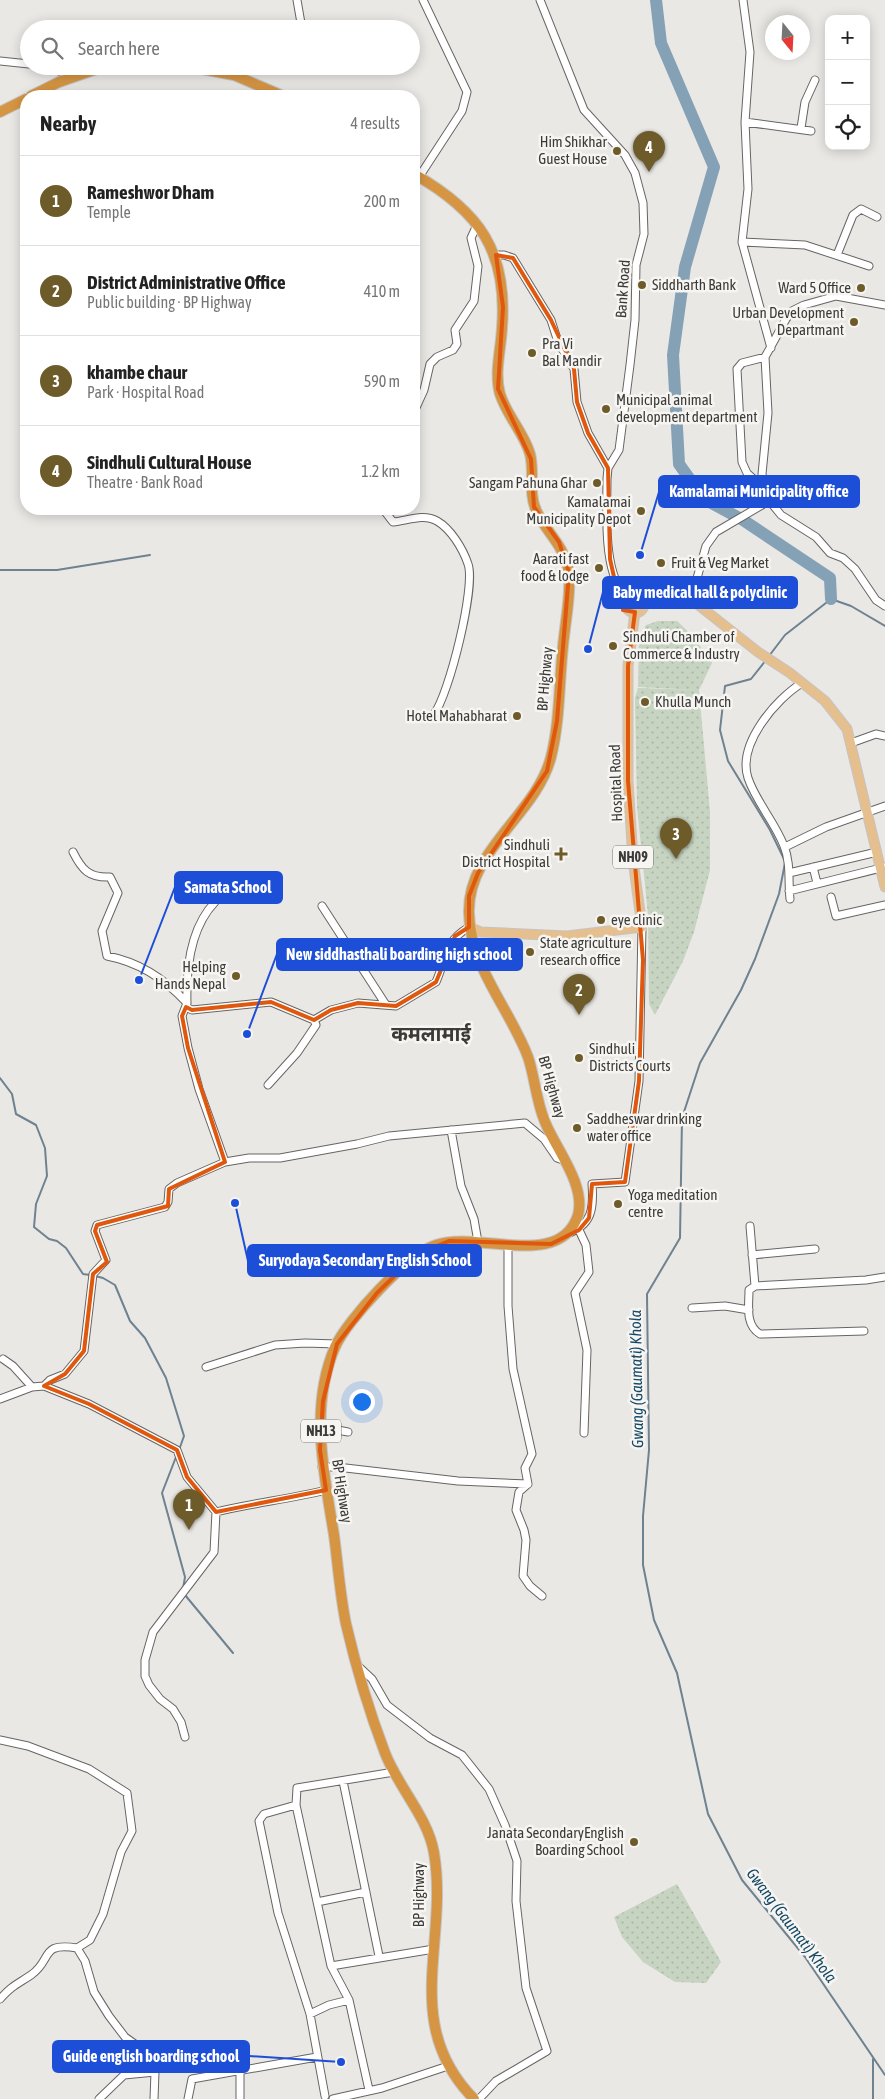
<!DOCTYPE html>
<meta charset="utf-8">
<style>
body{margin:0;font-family:"Asap Condensed","Noto Sans Devanagari",sans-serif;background:#f6f6f6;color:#222}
.controls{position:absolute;right:15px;top:15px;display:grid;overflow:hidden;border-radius:10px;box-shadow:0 2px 12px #0003}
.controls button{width:45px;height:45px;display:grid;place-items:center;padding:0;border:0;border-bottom:1px solid #e0e0e0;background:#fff;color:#222;font:25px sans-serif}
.compass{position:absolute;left:765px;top:15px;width:45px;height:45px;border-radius:50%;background:#fff;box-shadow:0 2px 12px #0003;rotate:162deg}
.you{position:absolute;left:361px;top:1401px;width:18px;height:18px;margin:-12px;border:4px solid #fff;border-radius:50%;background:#1a73e8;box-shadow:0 0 0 8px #1a73e833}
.badge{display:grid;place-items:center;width:32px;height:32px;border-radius:50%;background:#6e5b2a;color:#fff;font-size:16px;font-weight:700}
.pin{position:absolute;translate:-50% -41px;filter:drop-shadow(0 1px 2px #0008)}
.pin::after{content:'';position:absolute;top:26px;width:18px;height:15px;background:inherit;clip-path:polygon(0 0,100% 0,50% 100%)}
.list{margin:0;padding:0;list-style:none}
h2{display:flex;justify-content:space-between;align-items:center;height:65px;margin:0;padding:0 20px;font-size:21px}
h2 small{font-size:16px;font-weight:400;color:#767676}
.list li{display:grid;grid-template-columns:32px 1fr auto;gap:15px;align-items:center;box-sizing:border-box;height:90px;padding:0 20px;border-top:1px solid #e0e0e0}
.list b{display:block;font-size:19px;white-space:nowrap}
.list p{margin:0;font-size:16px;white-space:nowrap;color:#767676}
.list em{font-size:16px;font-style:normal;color:#767676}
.icon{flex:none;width:28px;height:28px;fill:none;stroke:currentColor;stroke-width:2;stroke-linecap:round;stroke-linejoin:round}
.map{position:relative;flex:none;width:885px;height:2099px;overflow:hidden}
.search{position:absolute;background:#fff;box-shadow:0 2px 12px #0003;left:20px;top:20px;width:400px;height:55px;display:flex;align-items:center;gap:12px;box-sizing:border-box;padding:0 18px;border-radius:28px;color:#767676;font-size:19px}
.panel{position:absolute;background:#fff;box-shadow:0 2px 12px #0003;left:20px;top:90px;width:400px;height:425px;border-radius:20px}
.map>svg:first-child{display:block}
.park{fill:url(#park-dots)}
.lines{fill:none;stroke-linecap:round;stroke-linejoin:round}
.stream{stroke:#6e8290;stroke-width:2}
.river{stroke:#84a1b6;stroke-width:12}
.minor-casing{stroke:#676563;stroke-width:9}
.major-casing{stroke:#c4c4c4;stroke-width:11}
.highway-casing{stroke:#c4c4c4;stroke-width:12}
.minor{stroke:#fff;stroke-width:7}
.major{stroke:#e6bf8e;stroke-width:9}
.highway{stroke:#d69543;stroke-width:10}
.marked{fill:none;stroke:#df580e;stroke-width:4;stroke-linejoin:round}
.poi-dot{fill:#6e5b2a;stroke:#f7f5f2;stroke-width:2}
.labels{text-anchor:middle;stroke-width:5;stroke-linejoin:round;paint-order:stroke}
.shield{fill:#f7f5f2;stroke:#737370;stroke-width:1}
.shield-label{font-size:14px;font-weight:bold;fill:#3b3b39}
.poi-label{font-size:15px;fill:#3b3b39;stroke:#f7f5f2;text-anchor:start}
.street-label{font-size:15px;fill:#3b3b39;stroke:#f7f5f2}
.water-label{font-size:16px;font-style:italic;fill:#144967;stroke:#f7f5f2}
.district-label{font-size:20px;font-weight:bold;fill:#3b3b39;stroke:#f7f5f2}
.leader{fill:none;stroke:#1d4ed8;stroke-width:2}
.callout-dot{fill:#1d4ed8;stroke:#f7f5f2;stroke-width:2}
.callout{fill:#1d4ed8;stroke:#1d4ed8;stroke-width:2}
.callout-label{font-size:16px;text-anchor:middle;font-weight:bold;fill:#fff}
</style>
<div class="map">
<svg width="885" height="2099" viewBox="0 0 885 2099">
<defs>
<pattern id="park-dots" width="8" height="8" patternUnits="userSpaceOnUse" patternTransform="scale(1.25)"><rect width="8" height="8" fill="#c6d4c1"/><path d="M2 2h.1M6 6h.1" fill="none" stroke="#abb7a7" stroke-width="1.8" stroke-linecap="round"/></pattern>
</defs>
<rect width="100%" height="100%" fill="#eae8e5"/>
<!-- park -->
<path class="park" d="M 658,621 L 677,621 L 692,635 L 712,663 L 699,690 L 638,687 L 639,638 L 646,625 Z
M 638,688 L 699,690 L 710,812 L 710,870 L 694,932 L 683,961 L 655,1015 L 649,1004 L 648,915 L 637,806 L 635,698 Z
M 677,1884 L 721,1962 L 706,1983 L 675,1982 L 643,1962 L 622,1937 L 614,1917 Z"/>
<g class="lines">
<!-- stream -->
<path class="stream" d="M 0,570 L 57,570 L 150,555
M 769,656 L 785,635 L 831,599 L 851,606 L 885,626
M 766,660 L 751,679 L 725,686 L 720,730 L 728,761 L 770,830 L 784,859
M 785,863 L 779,894 L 755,959 L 741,990 L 700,1063 L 682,1118 L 680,1238 L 647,1294 L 649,1450 L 643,1516 L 643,1565 L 654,1620 L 677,1673 L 708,1814 L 742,1880 L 805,1957 L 885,2075
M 0,1078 L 12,1094 L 16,1114 L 36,1125 L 45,1148 L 47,1176 L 36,1204 L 34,1227 L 49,1239 L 57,1241 L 66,1248 L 83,1274 L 90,1275
M 95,1276 L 103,1278 L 115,1285 L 130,1321 L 145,1338 L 166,1378 L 184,1436 L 179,1450
M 176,1457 L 162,1493 L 185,1577 L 183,1589
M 185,1595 L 233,1653
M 873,2099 L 873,2059"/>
<!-- river -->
<path class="river" d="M 656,0 L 661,43 L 714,167 L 685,267 L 673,355 L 679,464 L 704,499 L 743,520 L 830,578 L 831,599"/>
<defs>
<path id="minor" d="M 297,0 L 302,29
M 540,0 L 584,110 L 625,155 L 635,173 L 643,203 L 644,234 L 636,265 L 635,320 L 630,365 L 619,450 L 608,468 L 607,479 C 607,512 602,576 628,599
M 743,0 L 750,52 L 745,122 L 748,189 L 742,242 L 771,348
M 0,61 L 29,64
M 38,66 L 77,75
M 745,122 L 811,131
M 801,128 L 805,102 L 815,80
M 419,177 L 462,111 L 467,92 L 423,0
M 742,242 L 805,245 L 869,266
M 496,255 L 504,255 L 513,258 L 551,320 L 558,342 L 574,369 L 577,402 L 588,433 L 608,468
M 837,255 L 853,215 L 861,209 L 877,217
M 885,305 L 836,296 L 804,305 L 792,311 L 786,319 L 765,357 L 768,413 L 762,474 L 768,499 L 781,515 L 816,537 L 830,553 L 843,558 L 855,569 L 876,600 L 885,606
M 765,357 L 742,363 L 737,369 L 742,462 L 747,473 L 766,490
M 414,412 L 424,390 L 430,364 L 437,357 L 453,350 L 457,344 L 455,330 L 474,301 L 478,266 L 471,238 L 477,225
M 383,509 L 393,522 C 407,521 423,513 437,521 C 451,529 463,549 468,564 C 476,586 449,695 434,714
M 683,594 L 694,589 L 706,546 L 716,532 L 762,505 L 768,499
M 851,743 L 876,734 L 885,736
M 785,847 L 826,827 L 885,806
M 73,852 C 82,870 89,878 110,877 L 118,893 L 102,931 L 107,956 C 139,962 166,980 187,1003 L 182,1016 L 188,1048 L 199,1089 L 225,1162
M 813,867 L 817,883
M 789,873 L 877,852
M 789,891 L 885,867
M 831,897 L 836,916 L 885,905
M 790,899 C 788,882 791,863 784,846 C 775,822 756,802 748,778 C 737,744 776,699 802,683
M 322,906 L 386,1005
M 187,1003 C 186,969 191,927 215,902
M 186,1007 L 192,1010 L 271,1002 L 314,1020 L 331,1010 L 358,1003 L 396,1006 L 436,982 C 447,957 443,943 469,927
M 268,1085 L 297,1053 L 316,1025 L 314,1020
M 451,1130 L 461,1186 L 474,1219 L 478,1242
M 750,1226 L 755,1286 L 749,1290 C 749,1306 745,1325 760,1334 L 864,1331
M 579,1230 L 586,1245 L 589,1272 L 575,1293 L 587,1350 L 584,1433
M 567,1234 C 592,1225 594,1209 592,1184 L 625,1182 L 639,1081 L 642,927
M 508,1244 L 508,1306 L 513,1369 L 532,1454 L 525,1468 L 528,1484
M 752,1255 L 815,1249
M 755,1286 L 866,1280 L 885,1277
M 692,1308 L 725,1306 L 749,1310
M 3,1359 L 13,1366 L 32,1387
M 206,1367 L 275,1345 L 305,1343 L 337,1344
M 44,1386 L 50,1380 L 65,1374 L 84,1351 L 93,1274 L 106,1260 L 95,1231 L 97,1225 L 165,1207 L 168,1202 L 169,1189 L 177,1183 L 225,1162 L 249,1158 L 280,1158 L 357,1144 L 389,1136 L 525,1123 L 544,1139 L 557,1158 L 563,1160
M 0,1399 L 32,1387 L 44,1386 L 89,1404 L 177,1450 L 187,1477 L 216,1512 C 253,1503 290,1499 326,1490
M 322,1427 L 348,1432
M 322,1467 L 337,1467 L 458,1481 L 528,1484
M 528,1484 L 519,1492 L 516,1510 L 524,1530 L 526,1540 L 523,1576 L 530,1586 L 542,1596
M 357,1665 L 372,1679 L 387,1705 L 430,1738 L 462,1755 L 489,1789 L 505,1825 L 517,1861 L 516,1901 L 526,1988 L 547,2051 L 496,2081 L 479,2099
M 185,1737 L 181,1722 L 173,1709 L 160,1699 L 149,1685 L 145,1676 L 145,1660 L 153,1632 L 214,1552 L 216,1512
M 0,1740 L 28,1746 L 89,1769 L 127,1793 L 132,1831 L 121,1852 L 103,1914 L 90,1940 L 77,1948
M 343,1781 L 379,1956
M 296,1805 L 331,1966 L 349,2000 L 369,2090
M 317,1902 L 366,1892
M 331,1966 L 434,1949
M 0,1999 C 13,1985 16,1985 31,1975 C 53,1960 39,1942 77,1948 L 85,1961 L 94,1992 L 109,2016 L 125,2037 L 146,2052 L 155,2072 L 154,2099
M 310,2014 L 329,2005 L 349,2000
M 325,2096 L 310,2014 L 278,1913 L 259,1821 L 264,1814 L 296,1805 L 297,1788 L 394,1772
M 99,2099 L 124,2075 L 155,2072
M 188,2099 L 192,2079 L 317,2057
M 240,2099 L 240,2071
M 333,2099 L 382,2088 L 448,2066"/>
<path id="major" d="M626 604a9 9 0 1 1 18 0a9 9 0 1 1-18 0Z
M 643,599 L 663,590 L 673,590 L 687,596 L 758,652 L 790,673 L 825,701 L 847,729 L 885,887
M 469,927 L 481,932 L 567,936 L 642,927 L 633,860 L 628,781 L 628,666 L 635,612"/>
<path id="highway" d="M 186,66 L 234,75 L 283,96
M 31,96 L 59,82 L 105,66
M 0,112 L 26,99
M 414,174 C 479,211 508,251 502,328 C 501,349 494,373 500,394 C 507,416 524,433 530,454 C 535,473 528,492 536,510 C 545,531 563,544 568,568 C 572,589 565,624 563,646 C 559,683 560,721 551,757 C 536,815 467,850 469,913 C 470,967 510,1009 528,1057 C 535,1078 536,1101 545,1122 C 556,1149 586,1185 578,1215 C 560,1271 478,1230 436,1245 C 408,1254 347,1320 335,1347 C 309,1407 324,1474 334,1535 C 338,1565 340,1595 346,1624 C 356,1667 369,1711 385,1753 C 398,1787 428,1817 434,1853 C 449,1942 400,2024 474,2099"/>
</defs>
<!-- minor casing -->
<use href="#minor" class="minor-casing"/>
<!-- major casing -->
<use href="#major" class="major-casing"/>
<!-- highway casing -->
<use href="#highway" class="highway-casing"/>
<!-- minor -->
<use href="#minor" class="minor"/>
<!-- major -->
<use href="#major" class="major"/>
<!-- highway -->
<use href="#highway" class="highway"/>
</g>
<!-- marked area -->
<path class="marked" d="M 496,255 L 513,258 L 551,320 L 574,369 L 577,402 L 588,433 L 608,468 L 610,559 L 616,586 L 628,599 L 623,610 L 635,612 L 628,666 L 628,781 L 643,960 L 639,1081 L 625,1182 L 592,1184 L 589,1218 L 579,1230 L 551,1244 L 449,1241 L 417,1254 L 377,1293 L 337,1344 L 323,1401 L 320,1450 L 326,1490 L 216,1512 L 187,1477 L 177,1450 L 89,1404 L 44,1386 L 65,1374 L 84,1351 L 93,1274 L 107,1262 L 95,1231 L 97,1225 L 168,1206 L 169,1189 L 225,1162 L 188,1048 L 182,1016 L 186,1007 L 192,1010 L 271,1002 L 314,1020 L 331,1010 L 358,1003 L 396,1006 L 428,987 L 436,982 L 455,936 L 469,927 L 469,896 L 478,873 L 547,771 L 557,721 L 569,573 L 559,542 L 534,507 L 531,459 L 498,389 L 503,307 Z"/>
<!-- markers -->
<g class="poi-dot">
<circle cx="617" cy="151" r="5"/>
<circle cx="642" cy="285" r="5"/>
<circle cx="861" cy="288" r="5"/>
<circle cx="854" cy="322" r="5"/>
<circle cx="532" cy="353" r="5"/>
<circle cx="606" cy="409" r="5"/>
<circle cx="597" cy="483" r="5"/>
<circle cx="641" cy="511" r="5"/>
<circle cx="661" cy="563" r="5"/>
<circle cx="599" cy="568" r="5"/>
<circle cx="613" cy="646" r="5"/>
<circle cx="645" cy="702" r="5"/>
<circle cx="517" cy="716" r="5"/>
<path d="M558.5 846.5h5v5h5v5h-5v5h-5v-5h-5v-5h5z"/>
<circle cx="601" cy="920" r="5"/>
<circle cx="530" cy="952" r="5"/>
<circle cx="236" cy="976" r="5"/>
<circle cx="579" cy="1058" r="5"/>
<circle cx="577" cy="1128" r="5"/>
<circle cx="618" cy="1204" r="5"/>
<circle cx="634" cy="1842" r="5"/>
</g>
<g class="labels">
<!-- shield labels -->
<g class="shield">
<rect x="613" y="845.5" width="40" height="23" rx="4"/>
<rect x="301" y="1419.5" width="40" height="23" rx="4"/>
</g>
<g class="shield-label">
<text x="633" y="862">NH09</text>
<text x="321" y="1436">NH13</text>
</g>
<!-- poi labels -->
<g class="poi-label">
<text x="607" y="147" text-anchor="end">Him Shikhar<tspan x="607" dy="17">Guest House</tspan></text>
<text x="652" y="290">Siddharth Bank</text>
<text x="851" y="293" text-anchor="end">Ward 5 Office</text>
<text x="844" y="318" text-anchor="end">Urban Development<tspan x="844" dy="17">Departmant</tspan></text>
<text x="542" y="349">Pra Vi<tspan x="542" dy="17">Bal Mandir</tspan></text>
<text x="616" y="405">Municipal animal<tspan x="616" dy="17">development department</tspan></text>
<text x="587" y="488" text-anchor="end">Sangam Pahuna Ghar</text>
<text x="631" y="507" text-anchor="end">Kamalamai<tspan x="631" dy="17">Municipality Depot</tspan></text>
<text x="589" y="564" text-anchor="end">Aarati fast<tspan x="589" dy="17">food &amp; lodge</tspan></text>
<text x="671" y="568">Fruit &amp; Veg Market</text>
<text x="623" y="642">Sindhuli Chamber of<tspan x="623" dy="17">Commerce &amp; Industry</tspan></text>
<text x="655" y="707">Khulla Munch</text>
<text x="507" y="721" text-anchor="end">Hotel Mahabharat</text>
<text x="550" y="850" text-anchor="end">Sindhuli<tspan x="550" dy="17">District Hospital</tspan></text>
<text x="611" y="925">eye clinic</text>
<text x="540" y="948">State agriculture<tspan x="540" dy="17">research office</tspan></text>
<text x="226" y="972" text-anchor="end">Helping<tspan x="226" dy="17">Hands Nepal</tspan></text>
<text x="589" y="1054">Sindhuli<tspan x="589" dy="17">Districts Courts</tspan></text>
<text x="587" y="1124">Saddheswar drinking<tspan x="587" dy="17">water office</tspan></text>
<text x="628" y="1200">Yoga meditation<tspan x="628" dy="17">centre</tspan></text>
<text x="624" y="1838" text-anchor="end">Janata SecondaryEnglish<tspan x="624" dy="17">Boarding School</tspan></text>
</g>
<!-- street labels -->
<g class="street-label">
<text transform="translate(623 289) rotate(-86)" y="5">Bank Road</text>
<text transform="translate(545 679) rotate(-85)" y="5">BP Highway</text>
<text transform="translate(616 783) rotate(-92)" y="5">Hospital Road</text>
<text transform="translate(552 1087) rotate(74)" y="5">BP Highway</text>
<text transform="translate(342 1491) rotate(81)" y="5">BP Highway</text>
<text transform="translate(419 1895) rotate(-90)" y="5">BP Highway</text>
</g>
<!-- water labels -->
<g class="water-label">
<text transform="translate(636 1379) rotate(-91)" y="6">Gwang (Gaumati) Khola</text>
<text transform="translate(792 1925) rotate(53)" y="6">Gwang (Gaumati) Khola</text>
</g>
<!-- district labels -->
<g class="district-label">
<text x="431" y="1041">कमलामाई</text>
</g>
</g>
<!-- callouts -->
<path class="leader" d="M640 555L659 492M588 649L603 592M139 980L175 887M247 1034L277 954M235 1203L248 1261M341 2062L249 2056"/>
<g class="callout-dot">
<circle cx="640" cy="555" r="5"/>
<circle cx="588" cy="649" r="5"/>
<circle cx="139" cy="980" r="5"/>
<circle cx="247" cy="1034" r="5"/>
<circle cx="235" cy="1203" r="5"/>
<circle cx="341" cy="2062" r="5"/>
</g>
<g class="callout">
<rect x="659" y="476" width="200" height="31" rx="5"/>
<rect x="603" y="577" width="194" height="31" rx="5"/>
<rect x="175" y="872" width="107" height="31" rx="5"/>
<rect x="277" y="939" width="245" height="31" rx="5"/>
<rect x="248" y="1245" width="233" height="31" rx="5"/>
<rect x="53" y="2041" width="196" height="31" rx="5"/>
</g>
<g class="callout-label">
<text x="759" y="497">Kamalamai Municipality office</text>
<text x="700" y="598">Baby medical hall &amp; polyclinic</text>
<text x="228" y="893">Samata School</text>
<text x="399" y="960">New siddhasthali boarding high school</text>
<text x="365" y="1266">Suryodaya Secondary English School</text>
<text x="151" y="2062">Guide english boarding school</text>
</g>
</svg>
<div class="controls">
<button>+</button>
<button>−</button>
<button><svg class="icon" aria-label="locate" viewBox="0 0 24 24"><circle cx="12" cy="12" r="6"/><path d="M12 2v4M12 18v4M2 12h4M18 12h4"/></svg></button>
</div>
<svg class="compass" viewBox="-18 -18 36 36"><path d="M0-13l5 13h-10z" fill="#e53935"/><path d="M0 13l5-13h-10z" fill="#767676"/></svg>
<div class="you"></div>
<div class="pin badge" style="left:189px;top:1530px">1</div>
<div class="pin badge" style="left:579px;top:1015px">2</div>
<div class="pin badge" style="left:676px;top:859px">3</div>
<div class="pin badge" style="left:649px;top:172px">4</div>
<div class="search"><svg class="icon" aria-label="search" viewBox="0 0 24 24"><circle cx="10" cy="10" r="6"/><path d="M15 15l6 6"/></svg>Search here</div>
<section class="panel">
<h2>Nearby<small>4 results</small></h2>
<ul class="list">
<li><span class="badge">1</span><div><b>Rameshwor Dham</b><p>Temple</p></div><em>200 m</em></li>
<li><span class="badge">2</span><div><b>District Administrative Office</b><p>Public building · BP Highway</p></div><em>410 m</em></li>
<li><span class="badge">3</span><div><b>khambe chaur</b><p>Park · Hospital Road</p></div><em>590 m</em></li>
<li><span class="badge">4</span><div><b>Sindhuli Cultural House</b><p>Theatre · Bank Road</p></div><em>1.2 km</em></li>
</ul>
</section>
</div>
